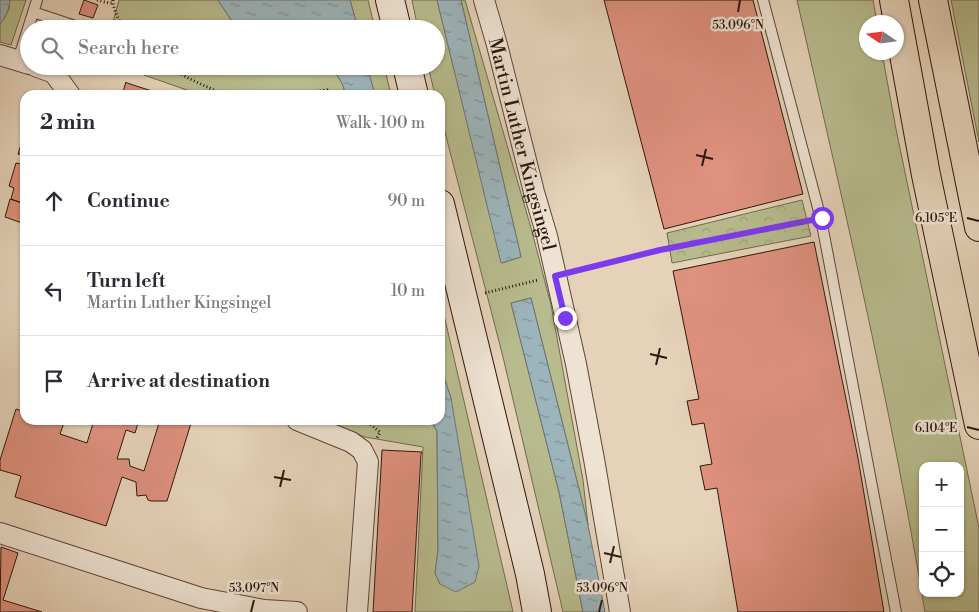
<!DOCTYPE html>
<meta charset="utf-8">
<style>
body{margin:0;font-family:"Libre Bodoni",serif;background:#f7f7f7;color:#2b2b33}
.controls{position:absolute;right:15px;bottom:15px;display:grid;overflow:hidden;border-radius:10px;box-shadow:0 1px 4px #0004}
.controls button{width:45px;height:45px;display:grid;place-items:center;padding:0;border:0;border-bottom:1px solid #e1e1e2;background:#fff;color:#2b2b33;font:25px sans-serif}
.compass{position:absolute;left:859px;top:15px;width:45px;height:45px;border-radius:50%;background:#fff;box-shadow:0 1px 4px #0004;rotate:283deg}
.stop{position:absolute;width:15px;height:15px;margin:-11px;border:4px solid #7c3aed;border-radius:50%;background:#fff}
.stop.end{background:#7c3aed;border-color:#fff;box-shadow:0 1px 5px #0008}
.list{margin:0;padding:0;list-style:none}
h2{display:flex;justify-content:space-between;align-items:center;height:65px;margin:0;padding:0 20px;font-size:21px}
h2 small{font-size:16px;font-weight:400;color:#7c7c81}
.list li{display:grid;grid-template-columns:32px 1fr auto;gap:15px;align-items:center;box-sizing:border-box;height:90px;padding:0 20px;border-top:1px solid #e1e1e2}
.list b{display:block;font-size:19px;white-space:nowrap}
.list p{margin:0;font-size:16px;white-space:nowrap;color:#7c7c81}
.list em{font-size:16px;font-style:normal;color:#7c7c81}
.icon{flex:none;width:28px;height:28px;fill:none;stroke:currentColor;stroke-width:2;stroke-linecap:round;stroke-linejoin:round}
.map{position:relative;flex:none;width:979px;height:612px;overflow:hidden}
.search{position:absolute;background:#fff;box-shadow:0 1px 4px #0004;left:20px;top:20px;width:425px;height:55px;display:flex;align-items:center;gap:12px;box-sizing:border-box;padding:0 18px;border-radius:28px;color:#7c7c81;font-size:19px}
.panel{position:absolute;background:#fff;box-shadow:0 1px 4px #0004;left:20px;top:90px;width:425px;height:335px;border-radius:15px}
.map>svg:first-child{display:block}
.grass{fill:#b7bb8d;stroke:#726a4d;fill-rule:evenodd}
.forest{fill:url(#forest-crowns);stroke:#726a4d}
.water{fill:url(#water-ripples);stroke:#707675}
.building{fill:#de917e;stroke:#2d180d}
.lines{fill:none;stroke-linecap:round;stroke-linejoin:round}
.lane-casing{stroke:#5b4638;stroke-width:12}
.street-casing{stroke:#5b4638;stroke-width:22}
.secondary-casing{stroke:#2d180d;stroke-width:30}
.highway-casing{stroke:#2d180d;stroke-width:30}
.path{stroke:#2d180d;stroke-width:3;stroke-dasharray:1 2.5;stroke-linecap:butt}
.lane{stroke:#eee2d2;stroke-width:10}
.street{stroke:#eee2d2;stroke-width:20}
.secondary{stroke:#eee2d2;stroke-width:28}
.highway{stroke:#e5d2b9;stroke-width:28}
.route{stroke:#7c3aed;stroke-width:6}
.ticks{fill:none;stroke:#2d180d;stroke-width:2}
.labels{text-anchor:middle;stroke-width:5;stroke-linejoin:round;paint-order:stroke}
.street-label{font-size:19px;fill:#2d180d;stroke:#eee2d2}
.ticks-label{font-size:12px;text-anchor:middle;fill:#2d180d;stroke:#eee2d2;stroke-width:5;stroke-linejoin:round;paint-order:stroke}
</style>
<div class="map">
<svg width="979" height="612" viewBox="0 0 979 612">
<defs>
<pattern id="forest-crowns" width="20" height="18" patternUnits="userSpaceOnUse" patternTransform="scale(1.25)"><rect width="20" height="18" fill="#b7bb8d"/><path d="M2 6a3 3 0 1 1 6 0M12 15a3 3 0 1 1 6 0" fill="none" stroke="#9ea078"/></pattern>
<pattern id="water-ripples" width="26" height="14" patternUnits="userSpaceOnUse" patternTransform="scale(1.25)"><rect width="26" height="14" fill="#9cb4bb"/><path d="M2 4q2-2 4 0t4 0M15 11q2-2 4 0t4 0" fill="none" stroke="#809196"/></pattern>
</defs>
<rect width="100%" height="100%" fill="#e5d2b9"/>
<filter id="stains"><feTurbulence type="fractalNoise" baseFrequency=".004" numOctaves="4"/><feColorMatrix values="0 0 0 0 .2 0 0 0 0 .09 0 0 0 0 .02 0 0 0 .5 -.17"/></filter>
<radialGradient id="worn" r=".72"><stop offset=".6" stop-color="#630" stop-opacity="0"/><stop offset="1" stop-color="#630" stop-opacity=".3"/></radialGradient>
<!-- grass -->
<path class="grass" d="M 10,0 L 26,0 L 11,45 L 0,42 L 0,24 L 5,17 L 9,9 Z
M 119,0 L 218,0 L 237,29 L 111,29 Z
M 350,0 L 368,0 L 375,29 L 358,29 Z
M 412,0 L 437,0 L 502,263 L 521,257 L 461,0 L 465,0 L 531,228 L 551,305 L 583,480 L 588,525 L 531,298 L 511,303 L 559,492 L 583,612 L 563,612 L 503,357 L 440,113 L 440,95 L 435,95 L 428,66 L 436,66 L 436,29 L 418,29 Z
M 797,0 L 873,0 L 877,22 L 866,22 L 866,52 L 882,53 L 896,129 L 979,528 L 979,612 L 925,612 C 891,406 843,203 797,0 ZM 923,466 L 960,466 L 960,593 L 923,593 Z
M 951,0 L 979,0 L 979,142 Z
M 134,66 L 331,66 L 342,83 L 346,95 L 201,95 L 144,75 Z
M 367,66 L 384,66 L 391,95 L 375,95 Z
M 440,298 L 511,603 L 513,612 L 415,612 L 423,447 L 365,437 L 322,420 L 430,420 L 437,431 L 438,550 L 435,573 L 440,584 L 451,398 L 440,366 Z"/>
<!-- forest -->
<path class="forest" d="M 802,200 L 811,236 L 672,263 L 667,233 Z"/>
<!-- water -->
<path class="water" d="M 0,0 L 10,0 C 9,10 6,16 0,24 Z
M 218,0 L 350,0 L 358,29 L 237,29 Z
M 437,0 L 461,0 L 521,257 L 501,263 Z
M 331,66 L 367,66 L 375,95 L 346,95 L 342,83 Z
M 531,298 L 588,525 L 605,612 L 583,612 L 559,492 L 511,303 Z
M 440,366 L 451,398 L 479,566 L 475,582 L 456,592 L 440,584 L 435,573 L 438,550 L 437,431 L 430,420 L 440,420 Z"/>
<!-- building -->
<path class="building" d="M 84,0 L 98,5 L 93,18 L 79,14 Z
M 604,0 L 753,0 L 803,194 L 664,229 Z
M 126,82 L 127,83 L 164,95 L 122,95 Z
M 25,132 L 25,156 L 18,154 Z
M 24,156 L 25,156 L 25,204 L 11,199 L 14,188 L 9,186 L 16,163 L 21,164 Z
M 10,199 L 25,204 L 25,215 L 22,223 L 5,217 Z
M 814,242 L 858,458 L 884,612 L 738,612 L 717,488 L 705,490 L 700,466 L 712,464 L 704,423 L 692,425 L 687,401 L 699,399 L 673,271 Z
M 16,409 L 25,412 L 25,420 L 65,420 L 60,434 L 87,443 L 94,420 L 139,420 L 135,433 L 126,430 L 117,459 L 129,459 L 130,466 L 144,471 L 160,420 L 192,420 L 167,501 L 151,501 L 148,500 L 146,495 L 137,496 L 136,482 L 122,477 L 106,526 L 15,497 L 21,476 L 0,470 L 0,460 Z
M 382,450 L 422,452 L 421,454 L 412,612 L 373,612 Z
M 1,547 L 18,553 L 3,600 L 42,612 L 0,612 Z"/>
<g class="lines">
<defs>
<path id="lane" d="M 763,0 L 821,219 L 896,612
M 33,12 L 84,29
M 18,60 L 37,0"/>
<g id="street">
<path id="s1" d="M 484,0 L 497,45 L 534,192 L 547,236 L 576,364 L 594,459 L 620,612"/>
<path d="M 0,55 L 29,64"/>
<path d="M 35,66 L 54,73 L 70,95"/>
<path d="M 297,420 L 351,442 L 362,450 L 368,462 L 357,612"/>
<path d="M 0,533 L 201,598 L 264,610 L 297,612"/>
</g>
<path id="secondary" d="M 390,0 L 397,29
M 407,66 L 414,95
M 440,204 L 530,574 L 537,612"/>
<path id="highway" d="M 894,0 L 926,175 L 979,425
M 933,0 L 979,227"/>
</defs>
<!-- lane casing -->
<use href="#lane" class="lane-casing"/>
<!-- street casing -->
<use href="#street" class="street-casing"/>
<!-- secondary casing -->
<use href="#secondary" class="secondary-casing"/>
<!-- highway casing -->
<use href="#highway" class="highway-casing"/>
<!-- path -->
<path class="path" d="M 97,0 L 109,3 L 112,3
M 113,0 C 113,10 119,20 124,29
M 166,66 L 188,78 L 224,95
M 285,95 L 327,90 L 331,95
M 575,271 L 660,250 L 806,221
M 485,293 L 538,280
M 365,420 L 380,432 L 377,438"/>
<!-- lane -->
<use href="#lane" class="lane"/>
<!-- street -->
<use href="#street" class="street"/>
<!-- secondary -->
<use href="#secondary" class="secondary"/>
<!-- highway -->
<use href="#highway" class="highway"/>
</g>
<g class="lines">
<!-- route -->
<path class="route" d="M 565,318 L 555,276 L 660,250 L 822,218"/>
</g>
<!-- ticks -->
<path class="ticks" d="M 738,12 L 740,0M 696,155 L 713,159M 702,166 L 706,149M 967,218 L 979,221M 650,354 L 667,358M 656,365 L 660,348M 967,427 L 979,430M 274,477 L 291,480M 280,487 L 284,470M 604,553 L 621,557M 610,563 L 614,546M 251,612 L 254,600M 599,612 L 602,600"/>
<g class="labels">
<!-- street labels -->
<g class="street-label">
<text dy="7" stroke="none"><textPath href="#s1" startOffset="149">Martin Luther Kingsingel</textPath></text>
</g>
</g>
<g class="ticks-label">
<text x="738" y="29">53.096°N</text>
<text x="936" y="222">6.105°E</text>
<text x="936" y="432">6.104°E</text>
<text x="254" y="592">53.097°N</text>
<text x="602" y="592">53.096°N</text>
</g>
<rect width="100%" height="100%" filter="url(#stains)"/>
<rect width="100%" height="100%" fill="url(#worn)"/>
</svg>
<div class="controls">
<button>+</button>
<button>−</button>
<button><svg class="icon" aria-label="locate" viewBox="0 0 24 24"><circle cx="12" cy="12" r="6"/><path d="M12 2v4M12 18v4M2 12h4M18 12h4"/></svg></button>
</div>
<svg class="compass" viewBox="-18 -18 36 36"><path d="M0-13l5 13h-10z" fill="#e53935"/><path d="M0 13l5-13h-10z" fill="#7c7c81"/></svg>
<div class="stop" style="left:822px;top:218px"></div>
<div class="stop end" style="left:565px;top:318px"></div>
<div class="search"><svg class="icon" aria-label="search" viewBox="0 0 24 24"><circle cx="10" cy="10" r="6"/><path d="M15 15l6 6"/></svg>Search here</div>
<section class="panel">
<h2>2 min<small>Walk · 100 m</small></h2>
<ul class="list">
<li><svg class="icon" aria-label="ahead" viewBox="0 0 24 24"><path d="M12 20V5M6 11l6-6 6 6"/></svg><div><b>Continue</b></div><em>90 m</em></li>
<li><svg class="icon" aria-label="left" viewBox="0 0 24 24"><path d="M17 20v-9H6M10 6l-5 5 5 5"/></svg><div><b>Turn left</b><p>Martin Luther Kingsingel</p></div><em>10 m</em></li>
<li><svg class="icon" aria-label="arrive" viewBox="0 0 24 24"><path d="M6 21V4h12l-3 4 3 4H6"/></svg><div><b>Arrive at destination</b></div></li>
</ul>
</section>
</div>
